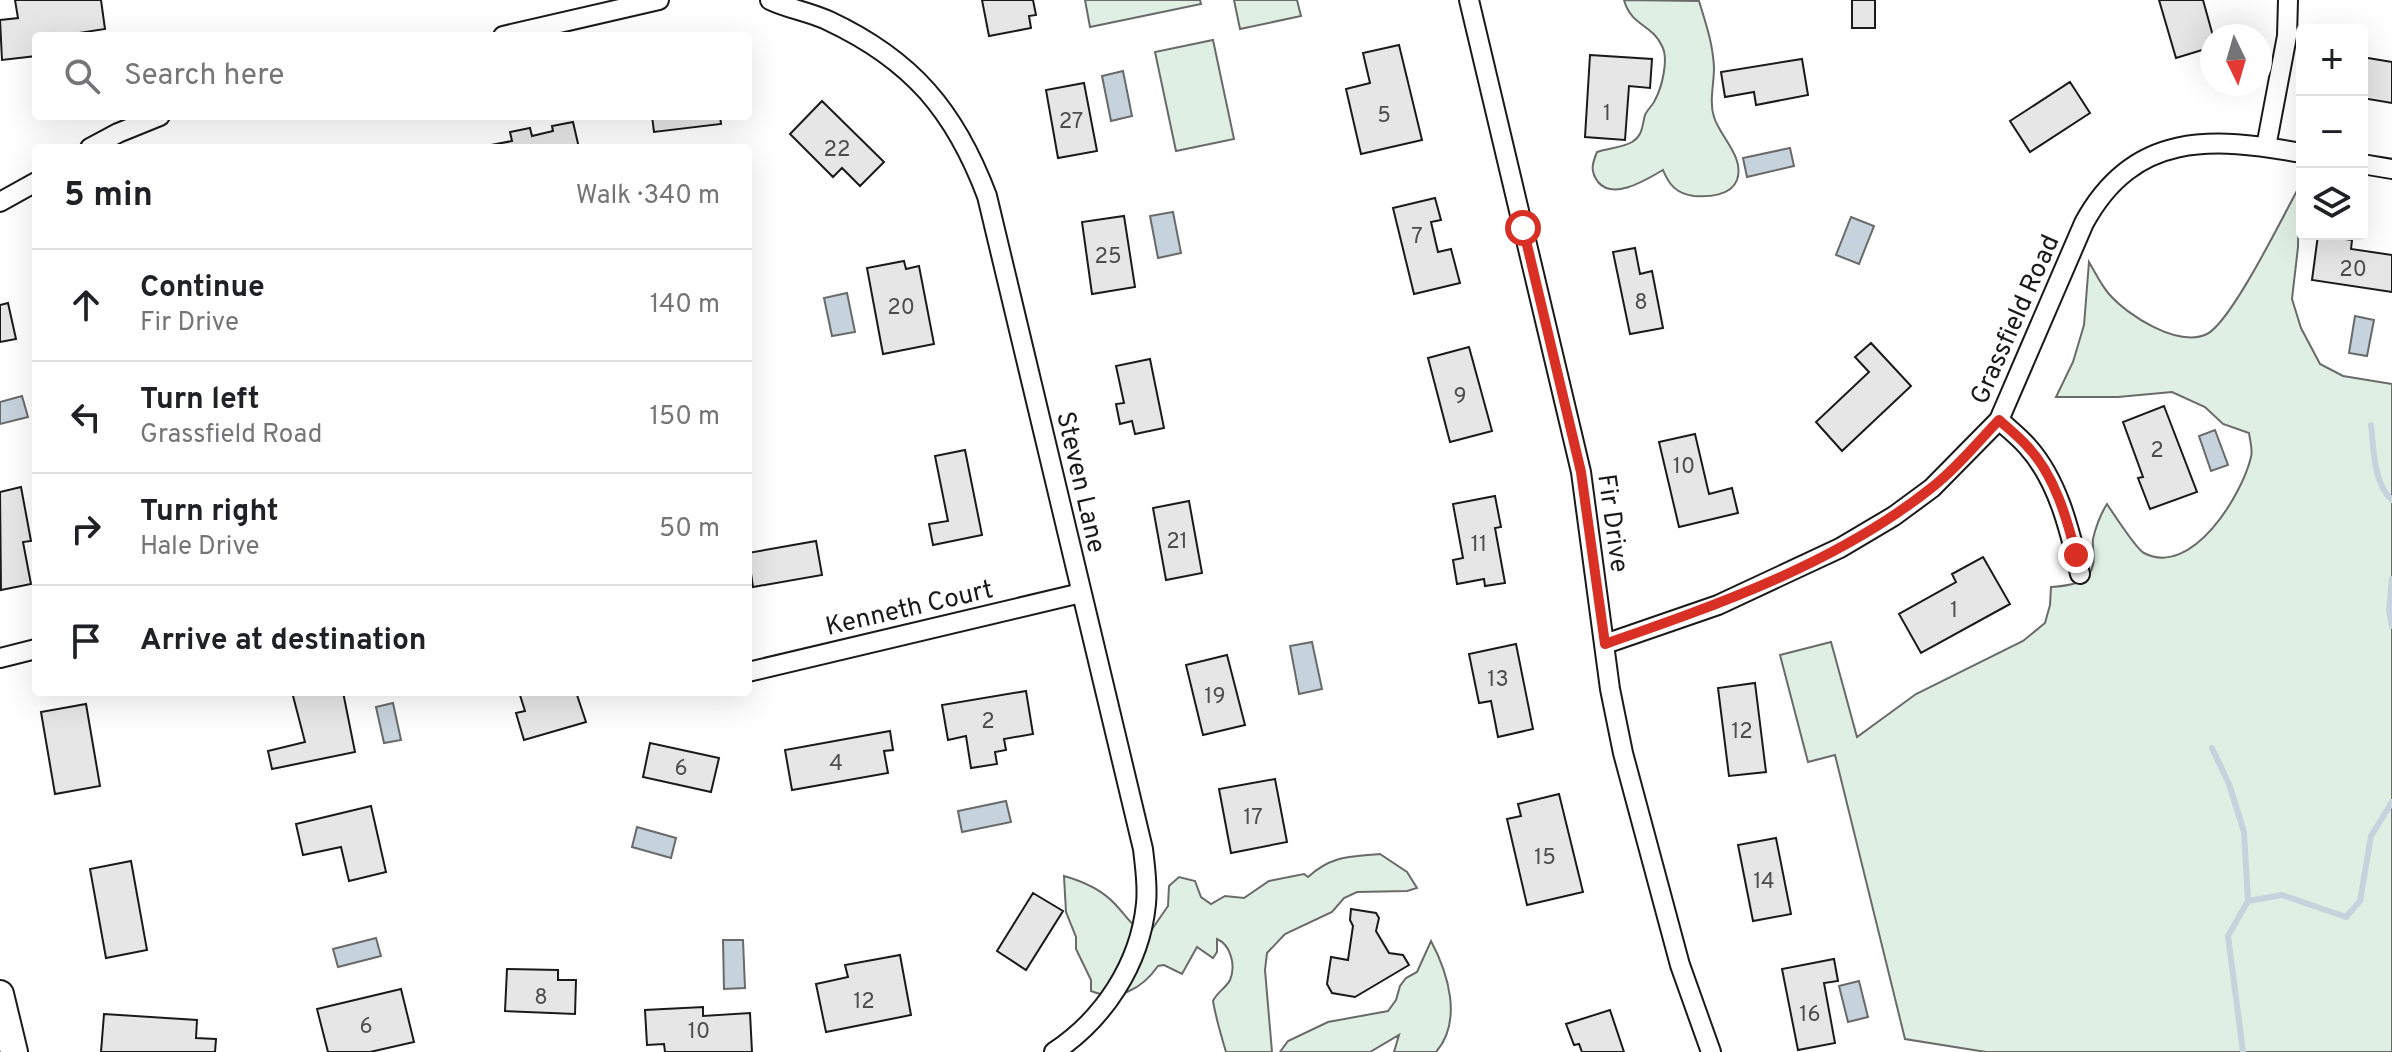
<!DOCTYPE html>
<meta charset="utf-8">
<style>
body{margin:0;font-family:Overpass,sans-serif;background:#f2f2f2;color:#202124}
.controls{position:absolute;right:24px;top:24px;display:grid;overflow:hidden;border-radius:8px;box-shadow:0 8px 32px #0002}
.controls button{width:72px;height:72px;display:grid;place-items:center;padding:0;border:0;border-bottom:2px solid #e0e0e0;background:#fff;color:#202124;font:40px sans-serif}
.compass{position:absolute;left:2200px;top:24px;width:72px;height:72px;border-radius:50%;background:#fff;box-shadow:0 8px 32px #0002;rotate:175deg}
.stop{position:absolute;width:24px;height:24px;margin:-18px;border:6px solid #d93025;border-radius:50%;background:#fff}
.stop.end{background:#d93025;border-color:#fff;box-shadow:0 2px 8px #0008}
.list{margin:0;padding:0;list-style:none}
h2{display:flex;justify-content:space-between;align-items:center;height:104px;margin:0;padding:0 32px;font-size:34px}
h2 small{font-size:26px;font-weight:400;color:#757577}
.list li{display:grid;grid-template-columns:52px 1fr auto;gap:24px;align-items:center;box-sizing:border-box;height:112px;padding:0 32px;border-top:2px solid #e0e0e0}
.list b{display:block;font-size:30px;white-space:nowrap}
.list p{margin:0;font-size:26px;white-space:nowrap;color:#757577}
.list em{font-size:26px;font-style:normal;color:#757577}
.icon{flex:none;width:44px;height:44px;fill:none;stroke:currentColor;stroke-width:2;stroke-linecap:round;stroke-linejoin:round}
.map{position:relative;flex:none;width:2392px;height:1052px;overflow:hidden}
.search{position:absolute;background:#fff;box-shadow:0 8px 32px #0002;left:32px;top:32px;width:720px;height:88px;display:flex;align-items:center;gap:20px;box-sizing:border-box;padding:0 28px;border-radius:8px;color:#757577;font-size:30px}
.panel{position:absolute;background:#fff;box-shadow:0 8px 32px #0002;left:32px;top:144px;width:720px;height:552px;border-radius:8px}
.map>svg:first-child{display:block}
.green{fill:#e0efe3;stroke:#6a6a6a;stroke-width:2}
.water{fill:#c6d2dc;stroke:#6a6a6a;stroke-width:2}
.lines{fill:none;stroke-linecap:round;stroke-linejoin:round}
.stream{stroke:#c6d2dc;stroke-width:6}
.building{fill:#e6e6e6;stroke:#1a1a1a;stroke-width:2}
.minor-casing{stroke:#1a1a1a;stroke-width:22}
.secondary-casing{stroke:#1a1a1a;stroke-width:30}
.minor{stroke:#fff;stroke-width:18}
.secondary{stroke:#fff;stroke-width:26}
.route{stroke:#d93025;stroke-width:10}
.labels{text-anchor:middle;stroke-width:6;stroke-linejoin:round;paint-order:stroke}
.number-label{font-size:22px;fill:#4d4d4d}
.street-label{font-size:26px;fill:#1a1a1a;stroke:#fff}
</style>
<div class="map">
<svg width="2392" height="1052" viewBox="0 0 2392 1052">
<rect width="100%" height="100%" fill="#fff"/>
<!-- green -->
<path class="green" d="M 1085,0 L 1200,0 L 1201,4 L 1090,27 Z
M 1234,0 L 1297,0 L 1301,16 L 1240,29 Z
M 1624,0 L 1699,1 C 1706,24 1713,44 1714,68 C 1714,84 1709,102 1714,117 C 1720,137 1745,157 1737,180 C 1731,196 1708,197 1694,196 C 1677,194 1669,185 1663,170 C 1647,179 1614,201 1598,182 C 1590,171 1592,164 1597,152 C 1608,148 1622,148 1632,142 C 1643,135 1642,126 1645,115 C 1647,110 1653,105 1655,100 C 1662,87 1669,59 1662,46 C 1652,24 1631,26 1624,0 Z
M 1213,40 L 1234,139 L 1176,151 L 1155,52 Z
M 2299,187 L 2298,247 L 2292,299 L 2301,328 L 2320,364 L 2343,376 L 2392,384 L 2392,1052 L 1986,1052 L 1905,1039 L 1835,755 L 1808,762 L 1780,655 L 1831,642 L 1857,737 L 1916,694 L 2023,641 L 2045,623 L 2050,605 L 2051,587 C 2067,586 2089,584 2093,565 C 2095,557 2092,548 2093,539 C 2096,526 2100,515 2107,504 C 2113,513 2137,550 2144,553 C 2192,578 2242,495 2251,457 C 2253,450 2250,441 2249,433 L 2223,424 L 2205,407 L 2172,392 L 2118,397 L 2056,397 L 2073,362 L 2084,325 L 2089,262 C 2095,272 2101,285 2109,294 C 2127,315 2178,348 2207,334 C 2232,321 2283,216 2299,187 Z
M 1380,854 L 1407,872 L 1417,888 L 1407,891 L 1357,892 L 1344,898 L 1332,912 L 1285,934 L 1267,953 L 1265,970 L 1272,1052 L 1226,1052 C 1221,1035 1216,1019 1213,1001 C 1217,992 1226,988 1230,980 C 1236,966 1231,945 1217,939 L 1217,952 L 1213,958 L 1197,947 L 1182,974 L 1164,965 L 1158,966 C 1142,989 1118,1002 1091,991 L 1091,980 L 1076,949 L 1076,937 L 1066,912 L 1064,876 C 1082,881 1101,889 1115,904 C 1129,919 1129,924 1148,935 L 1168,906 L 1169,886 L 1179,877 L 1195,881 L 1201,897 L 1211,904 L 1225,896 L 1244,898 L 1269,881 L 1304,874 L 1308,877 C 1332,855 1350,857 1380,854 Z
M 1431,941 C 1448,973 1463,1021 1436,1052 L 1394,1052 L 1399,1035 L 1370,1052 L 1280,1052 L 1288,1041 L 1328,1022 L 1388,1011 L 1396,1000 L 1400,986 L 1406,978 L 1417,972 Z"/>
<!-- water -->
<path class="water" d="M 1123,71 L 1132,116 L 1111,121 L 1102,76 Z
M 1790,148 L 1794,166 L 1747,177 L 1743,158 Z
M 1173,212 L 1181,253 L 1158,258 L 1150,216 Z
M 1851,217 L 1874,226 L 1859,264 L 1836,255 Z
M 847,293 L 855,332 L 832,336 L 824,298 Z
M 2355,316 L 2374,320 L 2367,356 L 2349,353 Z
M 22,396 L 28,417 L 0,424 L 0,402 Z
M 2215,430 L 2228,465 L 2211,471 L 2199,436 Z
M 1312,642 L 1322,689 L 1299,694 L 1290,646 Z
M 393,703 L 401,740 L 384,743 L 376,707 Z
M 1006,801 L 1011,822 L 962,832 L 958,811 Z
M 637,827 L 676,838 L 671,858 L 632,847 Z
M 376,938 L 381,956 L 338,967 L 333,949 Z
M 723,940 L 743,940 L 745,988 L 724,989 Z
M 1859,981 L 1868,1017 L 1848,1022 L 1839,986 Z"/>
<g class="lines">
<!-- stream -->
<path class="stream" d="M 2371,425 C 2374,449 2373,483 2392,500
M 2392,579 L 2389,610 L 2392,626
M 2212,748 L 2229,784 L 2244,832 L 2248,901
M 2243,1052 L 2228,936 L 2248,901 L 2282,895 L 2346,917 L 2360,901 L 2371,836 L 2392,802"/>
</g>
<!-- building -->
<path class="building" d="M 15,0 L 101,0 L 105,29 L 72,34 L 72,36 L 36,36 L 36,56 L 2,60 L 0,20 L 18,18 Z
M 982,0 L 1033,0 L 1036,15 L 1029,16 L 1031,28 L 989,36 Z
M 1852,0 L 1875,0 L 1875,28 L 1852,28 Z
M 2159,0 L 2203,0 L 2213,36 L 2212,47 L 2176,58 Z
M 1399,45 L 1422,140 L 1361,154 L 1346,89 L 1370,83 L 1363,53 Z
M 1590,55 L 1652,59 L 1650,88 L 1629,86 L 1625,140 L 1585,137 Z
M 2362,57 L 2392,62 L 2392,103 L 2362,98 Z
M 1802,59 L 1808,95 L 1756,105 L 1754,92 L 1725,97 L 1721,72 Z
M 2070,82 L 2090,113 L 2030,152 L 2010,121 Z
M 1084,83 L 1097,151 L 1058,158 L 1046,90 Z
M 822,101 L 884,162 L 860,186 L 842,168 L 833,177 L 790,134 Z
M 652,116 L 720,116 L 721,124 L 654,132 Z
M 573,122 L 579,148 L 492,148 L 491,145 L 512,141 L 510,132 L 530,128 L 532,136 L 553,131 L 552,126 Z
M 1435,198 L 1441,220 L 1431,222 L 1438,252 L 1451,249 L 1460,283 L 1414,294 L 1393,208 Z
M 1124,216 L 1135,287 L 1092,294 L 1082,222 Z
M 2318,235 L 2352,240 L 2351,249 L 2392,255 L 2392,292 L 2312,280 Z
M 1635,248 L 1640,274 L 1652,271 L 1663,328 L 1630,334 L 1613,252 Z
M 904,261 L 906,269 L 919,266 L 934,344 L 883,354 L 867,268 Z
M 8,303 L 16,339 L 0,342 L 0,305 Z
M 1871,343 L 1911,386 L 1842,451 L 1816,422 L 1869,372 L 1855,357 Z
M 1469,347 L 1492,431 L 1450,442 L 1428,358 Z
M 1150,359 L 1164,428 L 1135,434 L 1132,421 L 1120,424 L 1116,404 L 1124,403 L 1116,366 Z
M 2164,406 L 2197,492 L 2150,509 L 2138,478 L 2143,477 L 2123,422 Z
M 1695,434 L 1709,494 L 1732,488 L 1738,513 L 1679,527 L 1659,442 Z
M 965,450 L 982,535 L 933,545 L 929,524 L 948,521 L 935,456 Z
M 21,487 L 31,541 L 23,542 L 31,584 L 1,590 L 0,492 Z
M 1495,496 L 1501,527 L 1495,528 L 1505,583 L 1485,586 L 1484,579 L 1457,584 L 1453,560 L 1463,558 L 1453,504 Z
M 1189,501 L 1202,573 L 1166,580 L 1153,508 Z
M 816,541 L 822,575 L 753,587 L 748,553 Z
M 1983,557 L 2010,604 L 1921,653 L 1899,614 L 1956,582 L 1952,574 Z
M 1516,644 L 1533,729 L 1498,737 L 1491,701 L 1479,703 L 1469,654 Z
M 1227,655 L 1245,725 L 1203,735 L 1186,665 Z
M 1755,683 L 1766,772 L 1729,776 L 1718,688 Z
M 1026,691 L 1033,734 L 1004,739 L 1006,750 L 995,752 L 997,764 L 971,768 L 966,736 L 948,740 L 942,705 Z
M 292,692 L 343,692 L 355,752 L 272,769 L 268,751 L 305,742 Z
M 519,692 L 576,692 L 586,722 L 524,740 L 516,713 L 525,711 Z
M 86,704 L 100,786 L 55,794 L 41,712 Z
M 890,731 L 893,750 L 884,751 L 888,773 L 792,790 L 785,750 Z
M 650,743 L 719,758 L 711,792 L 643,777 Z
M 1275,779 L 1287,842 L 1231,853 L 1219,789 Z
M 1559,794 L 1583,892 L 1527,905 L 1507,819 L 1521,816 L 1518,804 Z
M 371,806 L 386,872 L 349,881 L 341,847 L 303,855 L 296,824 Z
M 1776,838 L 1791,914 L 1753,921 L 1738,845 Z
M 131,861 L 147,950 L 106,958 L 90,869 Z
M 1033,893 L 1063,911 L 1026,970 L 997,951 Z
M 1351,909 L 1376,913 L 1379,918 L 1376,931 L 1389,953 L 1403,955 L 1409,965 L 1355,997 L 1332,993 L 1327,984 L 1331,957 L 1348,960 L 1353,926 L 1350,920 Z
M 900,955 L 911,1015 L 826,1032 L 816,984 L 848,977 L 845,965 Z
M 1834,959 L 1838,981 L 1824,983 L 1835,1043 L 1798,1050 L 1782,969 Z
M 507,969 L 558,970 L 558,980 L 576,980 L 575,1014 L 505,1011 Z
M 401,989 L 414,1042 L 370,1052 L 328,1052 L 317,1009 Z
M 703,1007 L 703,1016 L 750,1013 L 752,1052 L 665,1052 L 664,1044 L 647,1045 L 645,1010 Z
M 1610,1010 L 1624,1052 L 1582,1052 L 1579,1044 L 1574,1045 L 1566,1024 Z
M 104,1014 L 197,1020 L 196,1038 L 216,1039 L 215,1052 L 101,1052 Z"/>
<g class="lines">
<defs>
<path id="minor" d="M 770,0 C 789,9 810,12 829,21 C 912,60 955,111 987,196 L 1143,849 C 1145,867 1148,885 1146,904 C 1140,964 1104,1019 1054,1052
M 1469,0 L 1581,472 L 1610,689 L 1623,753 L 1680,965 L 1711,1052
M 503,36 L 659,0
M 2266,147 L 2287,36 L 2288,0
M 90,148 L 118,133 L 160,116
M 2362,164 L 2392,169
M 0,202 L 36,182
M 1999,420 C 2009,429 2019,437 2027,446 C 2058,480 2070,531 2080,574
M 1605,644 L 1718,605 L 1840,548 L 1894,516 L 1932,488 L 1999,420 L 2084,223 C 2134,131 2212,137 2302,153
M 0,658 L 36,649
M 748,672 L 1081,593"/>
<path id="secondary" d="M 0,994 L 14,1052"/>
</defs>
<!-- minor casing -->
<use href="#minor" class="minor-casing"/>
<!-- secondary casing -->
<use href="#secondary" class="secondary-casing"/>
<!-- minor -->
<use href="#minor" class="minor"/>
<!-- secondary -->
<use href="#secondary" class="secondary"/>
</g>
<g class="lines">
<!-- route -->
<path class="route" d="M 1523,228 L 1581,472 L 1605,644 C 1717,605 1835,564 1930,489 C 1955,470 1977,443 1999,420 C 2009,429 2019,437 2027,446 C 2054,474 2067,518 2076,555"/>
</g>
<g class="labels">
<!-- number labels -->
<g class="number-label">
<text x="1607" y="120">1</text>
<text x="1384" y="122">5</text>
<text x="1071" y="128">27</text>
<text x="837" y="156">22</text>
<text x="1417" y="243">7</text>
<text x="1108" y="263">25</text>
<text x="2353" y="276">20</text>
<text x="1641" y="309">8</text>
<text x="901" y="314">20</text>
<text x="1460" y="403">9</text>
<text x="2157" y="457">2</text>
<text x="1684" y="473">10</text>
<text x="1177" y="548">21</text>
<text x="1479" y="551">11</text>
<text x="1954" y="617">1</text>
<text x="1498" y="686">13</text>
<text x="1215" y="703">19</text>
<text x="988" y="728">2</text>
<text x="1742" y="738">12</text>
<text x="836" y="770">4</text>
<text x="681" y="775">6</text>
<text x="1253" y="824">17</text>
<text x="1545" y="864">15</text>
<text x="1764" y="888">14</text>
<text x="541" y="1004">8</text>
<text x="864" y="1008">12</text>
<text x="1810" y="1021">16</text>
<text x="366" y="1033">6</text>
<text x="699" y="1038">10</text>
</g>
<!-- street labels -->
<g class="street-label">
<text transform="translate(2014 319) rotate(-66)" y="9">Grassfield Road</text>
<text transform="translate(1082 482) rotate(77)" y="9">Steven Lane</text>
<text transform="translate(1614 523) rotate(82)" y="9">Fir Drive</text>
<text transform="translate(909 607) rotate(-13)" y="9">Kenneth Court</text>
</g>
</g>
</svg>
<div class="controls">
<button>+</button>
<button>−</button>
<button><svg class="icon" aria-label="layers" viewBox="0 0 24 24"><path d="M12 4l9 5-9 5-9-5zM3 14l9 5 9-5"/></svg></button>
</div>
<svg class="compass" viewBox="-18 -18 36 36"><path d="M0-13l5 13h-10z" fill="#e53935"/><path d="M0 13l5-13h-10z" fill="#757577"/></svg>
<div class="stop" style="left:1523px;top:228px"></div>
<div class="stop end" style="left:2076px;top:555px"></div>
<div class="search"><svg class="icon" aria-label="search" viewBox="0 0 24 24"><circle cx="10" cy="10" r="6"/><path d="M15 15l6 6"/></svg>Search here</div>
<section class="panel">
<h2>5 min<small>Walk · 340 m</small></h2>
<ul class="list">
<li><svg class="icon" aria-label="ahead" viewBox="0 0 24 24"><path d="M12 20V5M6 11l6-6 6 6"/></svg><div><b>Continue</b><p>Fir Drive</p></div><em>140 m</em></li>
<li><svg class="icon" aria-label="left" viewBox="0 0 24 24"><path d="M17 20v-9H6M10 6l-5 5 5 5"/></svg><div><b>Turn left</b><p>Grassfield Road</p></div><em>150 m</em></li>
<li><svg class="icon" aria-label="right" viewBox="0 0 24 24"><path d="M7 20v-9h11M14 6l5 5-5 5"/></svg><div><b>Turn right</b><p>Hale Drive</p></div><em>50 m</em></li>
<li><svg class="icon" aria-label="arrive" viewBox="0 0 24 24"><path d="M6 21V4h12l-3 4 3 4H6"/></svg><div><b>Arrive at destination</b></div></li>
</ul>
</section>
</div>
